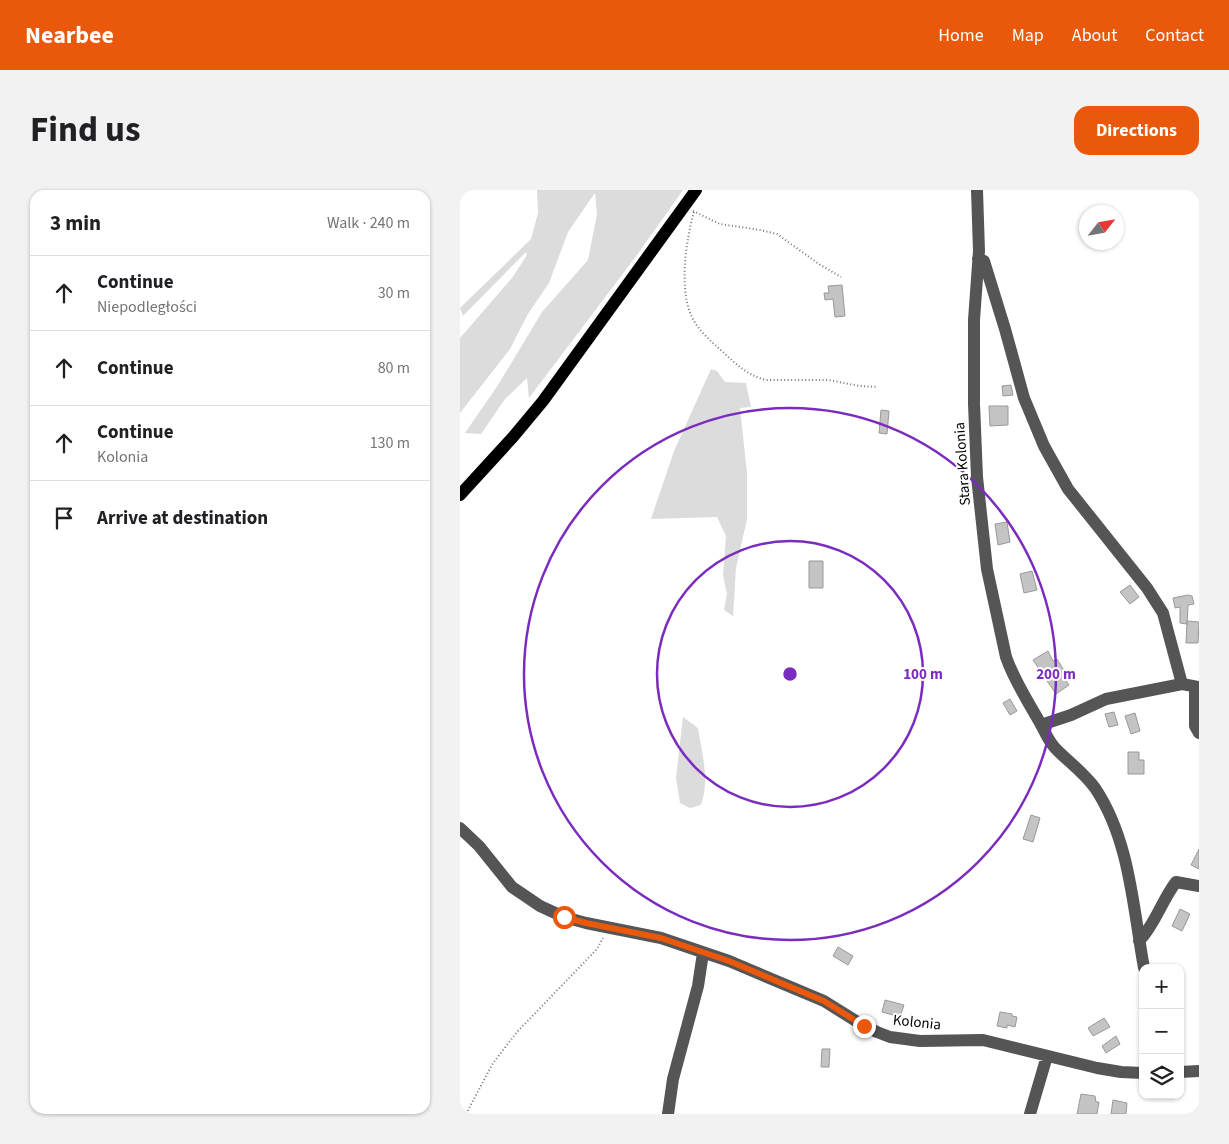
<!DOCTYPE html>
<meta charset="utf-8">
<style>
body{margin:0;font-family:"Source Sans 3",sans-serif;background:#f2f2f2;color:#202124}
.controls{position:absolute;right:15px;bottom:15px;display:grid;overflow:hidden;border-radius:10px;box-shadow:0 1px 4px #0004}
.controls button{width:45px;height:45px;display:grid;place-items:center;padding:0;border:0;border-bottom:1px solid #e0e0e0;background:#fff;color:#202124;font:25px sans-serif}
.compass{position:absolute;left:619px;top:15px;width:45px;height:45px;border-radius:50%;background:#fff;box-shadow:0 1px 4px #0004;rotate:59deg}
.stop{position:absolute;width:15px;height:15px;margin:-11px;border:4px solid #ea580c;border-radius:50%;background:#fff}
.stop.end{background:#ea580c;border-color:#fff;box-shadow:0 1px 5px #0008}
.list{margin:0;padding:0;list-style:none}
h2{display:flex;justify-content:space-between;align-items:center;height:65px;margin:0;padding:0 20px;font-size:21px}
h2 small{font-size:16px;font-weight:400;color:#757577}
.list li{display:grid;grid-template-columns:32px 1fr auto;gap:15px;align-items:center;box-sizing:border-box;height:75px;padding:0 20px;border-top:1px solid #e0e0e0}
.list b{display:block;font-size:19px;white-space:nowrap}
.list p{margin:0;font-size:16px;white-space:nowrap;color:#757577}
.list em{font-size:16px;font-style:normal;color:#757577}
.icon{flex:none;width:28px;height:28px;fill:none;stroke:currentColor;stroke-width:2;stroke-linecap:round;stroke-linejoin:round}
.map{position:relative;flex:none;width:739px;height:924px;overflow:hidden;border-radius:15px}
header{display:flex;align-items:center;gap:30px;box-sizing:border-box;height:70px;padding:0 25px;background:#ea580c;color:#fff}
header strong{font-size:24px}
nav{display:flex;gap:28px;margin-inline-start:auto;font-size:18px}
.intro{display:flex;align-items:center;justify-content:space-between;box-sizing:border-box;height:120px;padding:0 30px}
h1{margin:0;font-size:35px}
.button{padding:12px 22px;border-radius:15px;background:#ea580c;color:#fff;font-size:18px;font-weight:700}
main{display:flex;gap:30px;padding:0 30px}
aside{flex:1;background:#fff;border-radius:15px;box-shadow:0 1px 4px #0004}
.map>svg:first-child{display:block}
.green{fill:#dcdcdc}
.building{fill:#c4c4c4;stroke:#999}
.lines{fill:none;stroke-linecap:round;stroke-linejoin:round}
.path{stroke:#777;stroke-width:2;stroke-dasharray:1 2.5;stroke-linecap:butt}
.minor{stroke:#555;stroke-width:12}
.major{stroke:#000;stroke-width:12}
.route{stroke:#ea580c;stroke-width:6}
.ring{fill:none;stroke:#7b2cbf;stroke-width:2.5}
.labels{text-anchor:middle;stroke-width:4;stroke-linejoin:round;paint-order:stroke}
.street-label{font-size:15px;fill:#000;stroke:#fff}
.centre{fill:#7b2cbf;stroke:#fff;stroke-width:2.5}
.ring-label{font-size:15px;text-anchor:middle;font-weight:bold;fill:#7b2cbf;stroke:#fff;stroke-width:4;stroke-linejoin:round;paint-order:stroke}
</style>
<header>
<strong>Nearbee</strong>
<nav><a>Home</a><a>Map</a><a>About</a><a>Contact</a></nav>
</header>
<div class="intro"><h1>Find us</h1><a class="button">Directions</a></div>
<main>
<aside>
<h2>3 min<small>Walk · 240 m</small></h2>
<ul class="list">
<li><svg class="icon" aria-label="ahead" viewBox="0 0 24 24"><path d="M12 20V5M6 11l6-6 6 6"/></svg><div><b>Continue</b><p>Niepodległości</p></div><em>30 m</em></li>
<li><svg class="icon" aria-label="ahead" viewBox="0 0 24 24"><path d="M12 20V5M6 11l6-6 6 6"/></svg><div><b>Continue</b></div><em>80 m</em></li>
<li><svg class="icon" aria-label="ahead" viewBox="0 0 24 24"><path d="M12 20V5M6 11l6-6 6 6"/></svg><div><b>Continue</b><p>Kolonia</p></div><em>130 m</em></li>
<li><svg class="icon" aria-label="arrive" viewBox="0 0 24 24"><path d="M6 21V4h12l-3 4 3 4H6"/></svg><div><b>Arrive at destination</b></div></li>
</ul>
</aside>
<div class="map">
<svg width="739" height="924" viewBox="0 0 739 924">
<rect width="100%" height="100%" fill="#fff"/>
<!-- green -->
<path class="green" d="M 77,0 L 223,0 L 177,65 L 69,208 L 67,188 L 45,209 L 21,244 L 5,243 L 38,195 L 82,122 L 128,70 L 137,24 L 135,3 L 108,42 L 89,93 L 68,124 L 50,159 L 0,223 L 0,148 L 52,88 L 67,65 L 66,62 L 3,126 L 0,118 L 71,49 L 78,23 Z
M 251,179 L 257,181 L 265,192 L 286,193 L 291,217 L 280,218 L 287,283 L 287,329 L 276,378 L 273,426 L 264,420 L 267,404 L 263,385 L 266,346 L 257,327 L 191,329 L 214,261 Z
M 223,527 L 238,538 C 242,564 250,590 241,615 L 230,618 L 220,613 L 216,588 Z"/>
<!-- building -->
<path class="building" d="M 382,95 L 385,126 L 375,127 L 373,109 L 365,110 L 364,103 L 369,103 L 368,96 Z
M 551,195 L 553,205 L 543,206 L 542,196 Z
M 529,216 L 548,216 L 548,235 L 530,236 Z
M 421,220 L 429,221 L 427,244 L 419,243 Z
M 547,332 L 550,352 L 538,355 L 535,334 Z
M 349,371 L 363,371 L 363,398 L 349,398 Z
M 572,381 L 577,400 L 564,403 L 560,384 Z
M 670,395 L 679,407 L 670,414 L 660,402 Z
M 728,405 L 732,406 L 734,414 L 728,415 L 727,434 L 720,433 L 720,417 L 715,418 L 713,408 Z
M 727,431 L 739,432 L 738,453 L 726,453 Z
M 588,461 L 593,471 L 597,469 L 605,482 L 602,484 L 609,495 L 596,504 L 573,470 Z
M 550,509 L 557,521 L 550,525 L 543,513 Z
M 654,522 L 658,535 L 649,537 L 645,524 Z
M 675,523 L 680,541 L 671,544 L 665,526 Z
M 668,562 L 679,562 L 679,570 L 684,570 L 684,584 L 668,584 Z
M 571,625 L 580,628 L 573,652 L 563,649 Z
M 739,659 L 739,679 L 731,675 Z
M 720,719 L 730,724 L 722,741 L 712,736 Z
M 378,757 L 393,766 L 388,775 L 373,766 Z
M 425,810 L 444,815 L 440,827 L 422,822 Z
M 540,822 L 552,824 L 552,826 L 557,827 L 555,837 L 547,835 L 547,838 L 537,836 Z
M 644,828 L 650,837 L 633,846 L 628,838 Z
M 656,846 L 660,854 L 646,863 L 642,856 Z
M 362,859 L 370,859 L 369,877 L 361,877 Z
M 621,904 L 635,906 L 636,912 L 639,912 L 637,924 L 617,924 Z
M 653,910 L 667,913 L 666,924 L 651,924 Z"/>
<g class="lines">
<!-- path -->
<path class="path" d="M 233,21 L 260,34 L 300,40 L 317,44 L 359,74 L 381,87
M 234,22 C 226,50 219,97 231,125 C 238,141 252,152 264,163 C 277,175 289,186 306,190 L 368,190 L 400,196 L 418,197
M 6,924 L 33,873 L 57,842 L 137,759 L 143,748"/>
<!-- minor -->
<path class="minor" d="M 517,0 L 519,61 L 514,130 L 514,214 L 517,287 L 527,379 L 546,467 C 554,490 567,510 579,531 C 585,541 588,552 597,560 C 610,573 624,583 635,598 C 670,650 673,718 684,778
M 518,69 L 524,71 L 545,139 L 564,208 L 584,256 L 608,299 L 687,398 L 703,423 L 722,494
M 735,497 L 735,536 L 739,543
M 581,535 L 611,525 L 646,509 L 722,494 L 739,497
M 0,638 L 19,656 L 52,697 L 80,716 L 104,727 L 126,733 L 201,748 L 269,771 L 364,811 L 404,836 L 417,842 L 430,847 L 460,851 L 523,850 L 637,878 L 661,882 L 683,883
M 679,751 C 695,735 702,710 716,692 L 739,696
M 720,882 L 739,881
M 208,924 L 213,889 L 238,796 L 243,763
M 570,924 L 587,866"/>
<!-- major -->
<path class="major" d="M 0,305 L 53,247 L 83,211 L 236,0"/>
</g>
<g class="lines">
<!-- route -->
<path class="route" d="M 104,727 L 126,733 L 201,748 L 269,771 L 364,811 L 404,836"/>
</g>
<!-- distance rings -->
<g class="ring">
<circle cx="330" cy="484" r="133"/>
<circle cx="330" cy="484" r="266"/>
</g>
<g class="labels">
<!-- street labels -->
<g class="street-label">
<text transform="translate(502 274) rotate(-94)" y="5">Stara Kolonia</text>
<text transform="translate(457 832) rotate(6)" y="5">Kolonia</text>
</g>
</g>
<circle cx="330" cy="484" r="8" class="centre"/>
<g class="ring-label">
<text x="463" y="489">100 m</text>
<text x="596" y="489">200 m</text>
</g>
</svg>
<div class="controls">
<button>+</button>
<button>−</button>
<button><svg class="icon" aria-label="layers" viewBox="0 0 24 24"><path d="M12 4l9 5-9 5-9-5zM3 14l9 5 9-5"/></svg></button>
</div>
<svg class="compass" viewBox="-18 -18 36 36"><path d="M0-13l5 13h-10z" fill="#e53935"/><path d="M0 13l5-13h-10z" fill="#757577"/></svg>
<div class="stop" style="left:104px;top:727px"></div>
<div class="stop end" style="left:404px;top:836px"></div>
</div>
</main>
